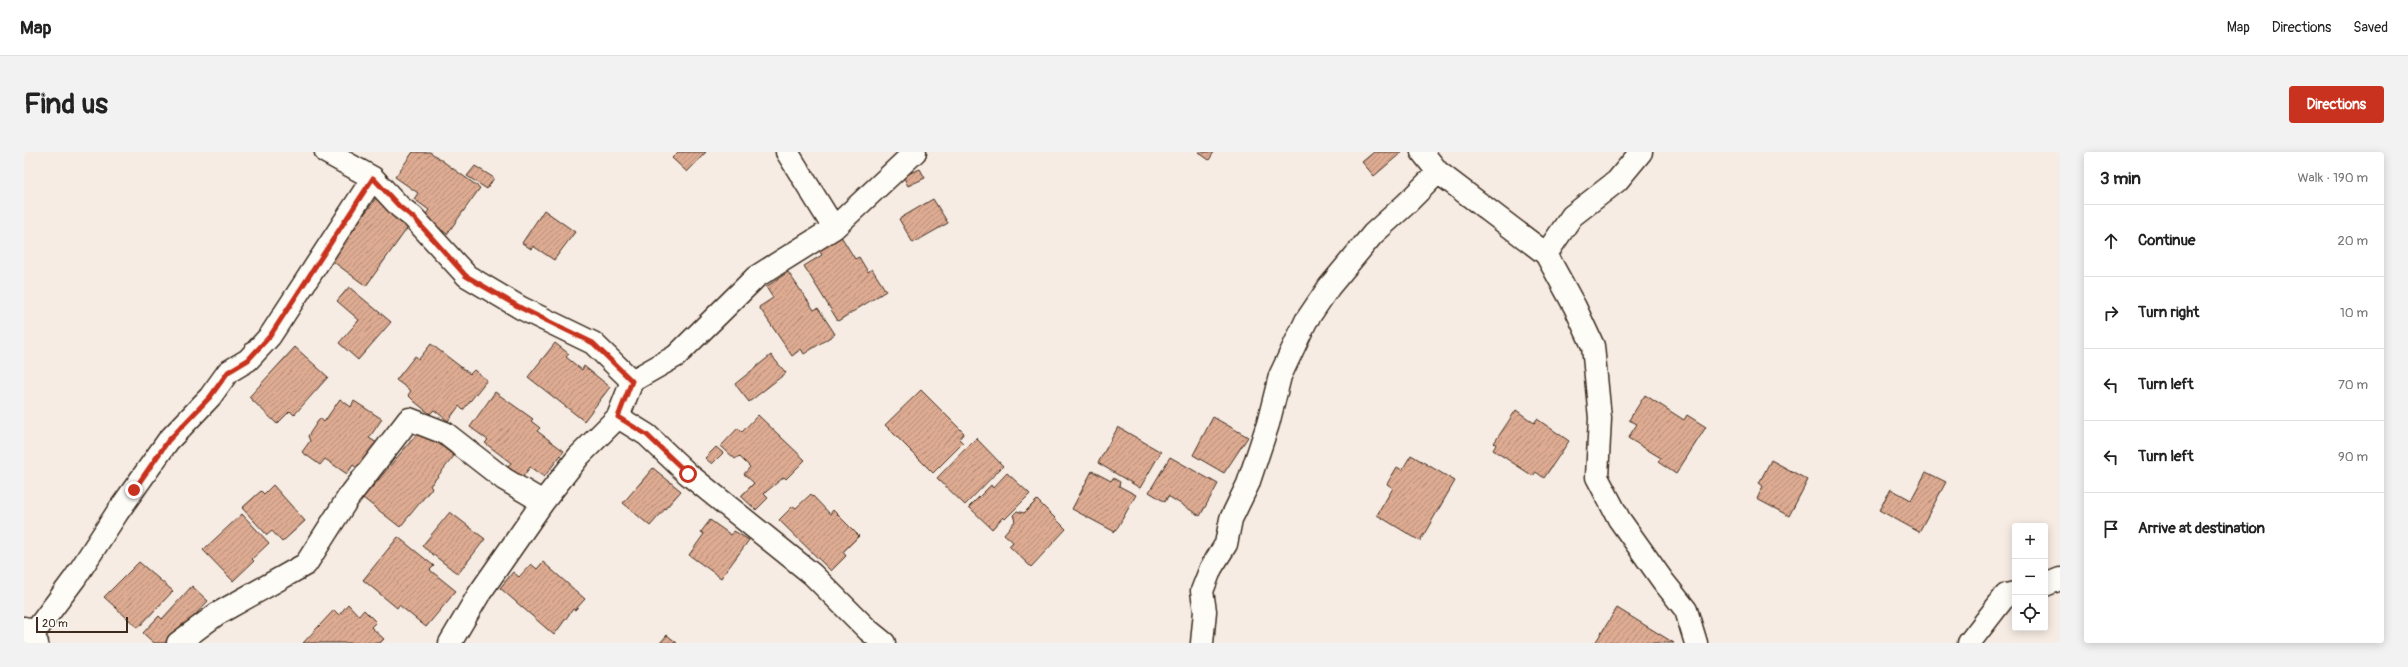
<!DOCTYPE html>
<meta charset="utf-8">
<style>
body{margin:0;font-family:Pangolin,sans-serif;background:#f2f2f2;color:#222}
.controls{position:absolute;right:12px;bottom:12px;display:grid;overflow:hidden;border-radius:4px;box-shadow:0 2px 10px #0003}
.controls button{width:36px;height:36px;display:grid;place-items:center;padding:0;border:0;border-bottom:1px solid #e0e0e0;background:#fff;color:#222;font:20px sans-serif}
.scale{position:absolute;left:12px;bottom:10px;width:92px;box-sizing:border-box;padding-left:4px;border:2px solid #3b2a1e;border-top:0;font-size:11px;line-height:14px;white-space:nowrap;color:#3b2a1e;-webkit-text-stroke:3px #fdfcf7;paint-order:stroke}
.stop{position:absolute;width:12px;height:12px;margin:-9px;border:3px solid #c8321e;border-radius:50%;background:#fff}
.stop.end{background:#c8321e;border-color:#fff;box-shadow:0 1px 4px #0008}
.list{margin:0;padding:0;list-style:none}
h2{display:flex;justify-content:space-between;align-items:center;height:52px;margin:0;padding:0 16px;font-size:17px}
h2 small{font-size:13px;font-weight:400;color:#767676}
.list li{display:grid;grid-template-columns:26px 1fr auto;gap:12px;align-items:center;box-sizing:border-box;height:72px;padding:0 16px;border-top:1px solid #e0e0e0}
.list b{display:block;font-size:15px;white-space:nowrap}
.list em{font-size:13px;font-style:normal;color:#767676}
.icon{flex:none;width:22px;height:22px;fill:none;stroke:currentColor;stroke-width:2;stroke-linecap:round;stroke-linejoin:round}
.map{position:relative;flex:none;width:2036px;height:491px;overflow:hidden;border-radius:4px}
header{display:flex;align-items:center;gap:24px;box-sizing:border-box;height:56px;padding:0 20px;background:#fff;border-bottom:1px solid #e0e0e0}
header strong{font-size:19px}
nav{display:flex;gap:22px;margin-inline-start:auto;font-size:14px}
.intro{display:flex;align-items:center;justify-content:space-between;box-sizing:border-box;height:96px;padding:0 24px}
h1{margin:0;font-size:28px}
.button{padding:10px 18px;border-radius:4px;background:#c8321e;color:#fff;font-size:14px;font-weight:700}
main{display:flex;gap:24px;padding:0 24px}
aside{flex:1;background:#fff;border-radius:4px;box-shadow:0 2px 10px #0003}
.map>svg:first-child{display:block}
.building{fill:url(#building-hatch);stroke:#3b2a1e}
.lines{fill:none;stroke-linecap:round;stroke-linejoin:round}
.minor-casing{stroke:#3b2a1e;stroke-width:25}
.tertiary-casing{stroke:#3b2a1e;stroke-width:25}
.minor{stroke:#fdfcf7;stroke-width:22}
.tertiary{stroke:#fdfcf7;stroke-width:22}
.route{stroke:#c8321e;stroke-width:5}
</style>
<header>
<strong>Map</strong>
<nav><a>Map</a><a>Directions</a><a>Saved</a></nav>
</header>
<div class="intro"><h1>Find us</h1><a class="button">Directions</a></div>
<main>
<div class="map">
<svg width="2036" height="491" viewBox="0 0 2036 491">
<defs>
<pattern id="building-hatch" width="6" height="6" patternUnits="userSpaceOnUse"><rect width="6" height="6" fill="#deab92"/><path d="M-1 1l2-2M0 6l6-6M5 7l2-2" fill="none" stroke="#b58b77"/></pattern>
</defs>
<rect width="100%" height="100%" fill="#f7ece3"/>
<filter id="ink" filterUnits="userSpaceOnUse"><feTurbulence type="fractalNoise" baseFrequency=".025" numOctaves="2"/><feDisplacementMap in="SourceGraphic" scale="8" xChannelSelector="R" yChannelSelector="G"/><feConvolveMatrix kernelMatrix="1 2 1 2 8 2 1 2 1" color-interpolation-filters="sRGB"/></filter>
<g filter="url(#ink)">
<!-- building -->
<path class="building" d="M 389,0 L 406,0 L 456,36 L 423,82 L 400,65 L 405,58 L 390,47 L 394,41 L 371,25 Z
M 654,0 L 682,0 L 663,20 L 648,6 Z
M 1174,0 L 1190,0 L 1185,8 Z
M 1350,0 L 1378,0 L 1350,24 L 1338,10 Z
M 451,14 L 470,26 L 463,37 L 443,24 Z
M 896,17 L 901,26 L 884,34 L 879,24 Z
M 352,46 L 387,71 L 342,134 L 307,108 Z
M 909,47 L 924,71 L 889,91 L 875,67 Z
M 520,58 L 551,80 L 530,108 L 509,94 L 507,97 L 498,91 Z
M 815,81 L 831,107 L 835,105 L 844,120 L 848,117 L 862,139 L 814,169 L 780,114 L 798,103 L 793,95 Z
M 764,120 L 790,158 L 794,156 L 811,182 L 780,202 L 777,197 L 768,204 L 735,155 L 749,146 L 742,135 Z
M 325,135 L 367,170 L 334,208 L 315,191 L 335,168 L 313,149 Z
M 531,191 L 545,202 L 542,205 L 558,218 L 560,214 L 586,235 L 560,269 L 504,225 Z
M 407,192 L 446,222 L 450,218 L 463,228 L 439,258 L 435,254 L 424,269 L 410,258 L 406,262 L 391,250 L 384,243 L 387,239 L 372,228 L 391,204 L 395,207 Z
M 271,195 L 304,225 L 270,263 L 266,259 L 253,272 L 225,245 Z
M 747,203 L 762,221 L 725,250 L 711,232 Z
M 897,238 L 940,281 L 935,287 L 939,291 L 909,321 L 861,273 Z
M 471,240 L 509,267 L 507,269 L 516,276 L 513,279 L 540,299 L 520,325 L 506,315 L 498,326 L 484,315 L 487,311 L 461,291 L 464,288 L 446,275 Z
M 1621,243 L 1660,268 L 1663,263 L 1682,275 L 1652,322 L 1634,310 L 1637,306 L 1604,286 L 1613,272 L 1605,268 Z
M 316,247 L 327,255 L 330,249 L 358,267 L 345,286 L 353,291 L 340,310 L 338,309 L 333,316 L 329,313 L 323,322 L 301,307 L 296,313 L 278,300 L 286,289 L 284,284 L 296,266 L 300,270 Z
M 1492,258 L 1510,271 L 1513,267 L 1545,289 L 1520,326 L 1512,320 L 1509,324 L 1469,298 L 1472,293 L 1470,291 Z
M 734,263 L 781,308 L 762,327 L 760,325 L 743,339 L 740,342 L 744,346 L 732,358 L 717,344 L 730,331 L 720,322 L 726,315 L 715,304 L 711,307 L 697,294 L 714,276 L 718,280 Z
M 1189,265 L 1224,285 L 1200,321 L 1169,303 Z
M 1094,275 L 1137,300 L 1116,336 L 1074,311 Z
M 397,277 L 430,304 L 406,334 L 408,336 L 376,375 L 339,346 Z
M 952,286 L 979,314 L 941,353 L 913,326 Z
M 692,295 L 699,301 L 688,312 L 681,306 Z
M 1387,303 L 1431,329 L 1396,389 L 1353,363 L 1369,336 L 1363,332 L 1373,315 L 1378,318 Z
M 1146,305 L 1194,332 L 1176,364 L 1144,344 L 1141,350 L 1125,340 Z
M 1747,308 L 1784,328 L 1765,364 L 1733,347 L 1739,334 L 1735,331 Z
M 629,316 L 657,339 L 626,374 L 599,351 Z
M 1068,319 L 1087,329 L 1089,326 L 1096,330 L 1095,334 L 1112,343 L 1091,380 L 1048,357 Z
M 1902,320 L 1922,330 L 1895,380 L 1855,358 L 1867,337 L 1887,348 Z
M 983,321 L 1006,342 L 981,367 L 979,365 L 968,377 L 945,355 L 967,333 L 969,336 Z
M 249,333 L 281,369 L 258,390 L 248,379 L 243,383 L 218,356 L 237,339 L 240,342 Z
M 787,342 L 806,362 L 809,358 L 835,384 L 819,400 L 822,404 L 807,419 L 755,368 L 769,354 L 772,356 Z
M 1013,348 L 1042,377 L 1007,415 L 985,394 L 989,390 L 980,382 L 991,369 L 989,363 L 993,359 L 1000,361 Z
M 426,360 L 461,387 L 434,422 L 398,394 Z
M 218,362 L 245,391 L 228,407 L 230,409 L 209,429 L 179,398 Z
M 686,368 L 707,383 L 710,379 L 725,388 L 697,426 L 665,403 L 680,382 L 677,380 Z
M 374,385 L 410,414 L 406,418 L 432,439 L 402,475 L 375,453 L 373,456 L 339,428 Z
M 115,410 L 149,439 L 114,476 L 80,445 Z
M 519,410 L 561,447 L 551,458 L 549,457 L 530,483 L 476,436 L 489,420 L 495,425 L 507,412 L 513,417 Z
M 168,434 L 184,449 L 145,491 L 130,491 L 119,481 L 135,464 L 138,467 Z
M 324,452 L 335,464 L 340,458 L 352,470 L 347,475 L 360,487 L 356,491 L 279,491 L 310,458 L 315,463 Z
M 1593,456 L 1650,491 L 1571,491 Z
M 643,483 L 653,491 L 636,491 Z"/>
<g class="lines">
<defs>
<path id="minor" d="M 763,0 L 810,76
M 1398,0 L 1414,20 L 1522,102
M 1617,0 L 1593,29 L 1548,64 L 1522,102 L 1551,155 L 1569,194 L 1576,266 L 1573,325 L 1595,367 L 1639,429 L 1662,458 L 1672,491
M 349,26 L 376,55 L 389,65 L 443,124 L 497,156 L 569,191 L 608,229
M 594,265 L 623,283 L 664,322 L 788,422 L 844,478 L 860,491
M 2021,433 L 2036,427
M 7,485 L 51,426 L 93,361 L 144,289 L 186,245 L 204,220 L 224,208 L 246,184 L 349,26 L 302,0
M 154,491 L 193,462 L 282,412 L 324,346 L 385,267 L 421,281 L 480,327 L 519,350
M 426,491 L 455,442 L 519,350 L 555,304 L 594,265 L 608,229 L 652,204 L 732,125 L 810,76 L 891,0
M 1178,491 L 1181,459 L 1178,439 L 1187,416 L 1202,392 L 1207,367 L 1224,332 L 1244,272 L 1256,224 L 1282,169 L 1305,135 L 1349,82 L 1381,53 L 1414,20
M 1945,491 L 1982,443 L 1991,441"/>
<path id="tertiary" d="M 0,476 L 13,491"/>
</defs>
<!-- minor casing -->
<use href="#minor" class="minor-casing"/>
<!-- tertiary casing -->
<use href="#tertiary" class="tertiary-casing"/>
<!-- minor -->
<use href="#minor" class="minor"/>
<!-- tertiary -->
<use href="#tertiary" class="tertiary"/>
</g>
</g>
<g class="lines" filter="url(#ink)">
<!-- route -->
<path class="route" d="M 110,338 L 144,289 L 186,245 L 204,220 L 224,208 L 246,184 L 349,26 L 376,55 L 390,66 L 442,124 L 497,156 L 569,191 L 608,229 L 594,265 L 623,283 L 664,322"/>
</g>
</svg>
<div class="controls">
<button>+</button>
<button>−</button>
<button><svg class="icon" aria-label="locate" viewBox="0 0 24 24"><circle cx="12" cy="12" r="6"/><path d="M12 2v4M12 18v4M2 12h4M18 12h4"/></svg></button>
</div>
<div class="scale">20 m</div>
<div class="stop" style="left:664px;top:322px"></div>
<div class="stop end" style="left:110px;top:338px"></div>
</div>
<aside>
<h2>3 min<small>Walk · 190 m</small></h2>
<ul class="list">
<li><svg class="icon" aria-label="ahead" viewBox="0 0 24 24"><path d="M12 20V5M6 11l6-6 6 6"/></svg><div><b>Continue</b></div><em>20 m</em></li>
<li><svg class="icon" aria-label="right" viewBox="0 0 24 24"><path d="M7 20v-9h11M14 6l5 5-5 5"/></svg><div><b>Turn right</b></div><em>10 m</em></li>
<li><svg class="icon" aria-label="left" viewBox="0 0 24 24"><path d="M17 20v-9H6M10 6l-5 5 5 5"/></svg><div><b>Turn left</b></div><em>70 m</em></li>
<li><svg class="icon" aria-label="left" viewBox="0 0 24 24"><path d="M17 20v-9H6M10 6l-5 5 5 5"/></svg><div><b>Turn left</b></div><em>90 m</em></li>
<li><svg class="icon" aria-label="arrive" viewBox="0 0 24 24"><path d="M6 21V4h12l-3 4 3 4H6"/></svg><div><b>Arrive at destination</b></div></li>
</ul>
</aside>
</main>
